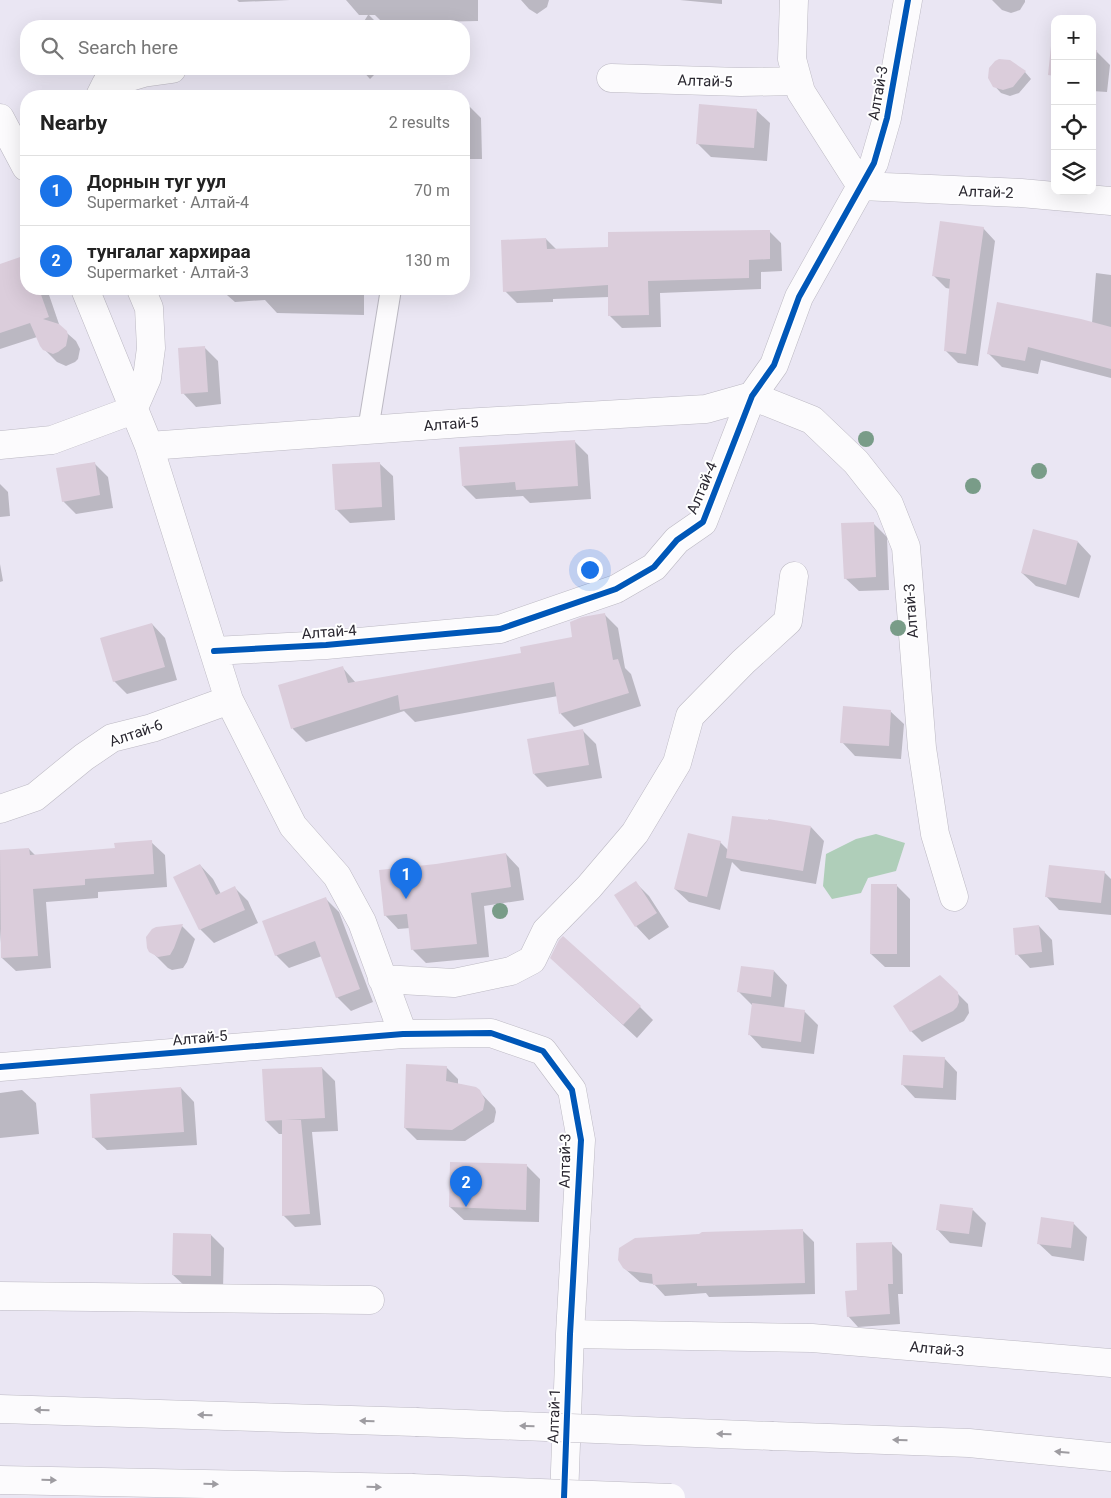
<!DOCTYPE html>
<meta charset="utf-8">
<style>
body{margin:0;font-family:Roboto,sans-serif;background:#f2f2f2;color:#222}
.controls{position:absolute;right:15px;top:15px;display:grid;overflow:hidden;border-radius:10px;box-shadow:0 5px 20px #0002}
.controls button{width:45px;height:45px;display:grid;place-items:center;padding:0;border:0;border-bottom:1px solid #e0e0e0;background:#fff;color:#222;font:25px sans-serif}
.you{position:absolute;left:589px;top:569px;width:18px;height:18px;margin:-12px;border:4px solid #fff;border-radius:50%;background:#1a73e8;box-shadow:0 0 0 8px #1a73e833}
.badge{display:grid;place-items:center;width:32px;height:32px;border-radius:50%;background:#1a73e8;color:#fff;font-size:16px;font-weight:700}
.pin{position:absolute;translate:-50% -41px;filter:drop-shadow(0 1px 2px #0008)}
.pin::after{content:'';position:absolute;top:26px;width:18px;height:15px;background:inherit;clip-path:polygon(0 0,100% 0,50% 100%)}
.list{margin:0;padding:0;list-style:none}
h2{display:flex;justify-content:space-between;align-items:center;height:65px;margin:0;padding:0 20px;font-size:21px}
h2 small{font-size:16px;font-weight:400;color:#767676}
.list li{display:grid;grid-template-columns:32px 1fr auto;gap:15px;align-items:center;box-sizing:border-box;height:70px;padding:0 20px;border-top:1px solid #e0e0e0}
.list b{display:block;font-size:19px;white-space:nowrap}
.list p{margin:0;font-size:16px;white-space:nowrap;color:#767676}
.list em{font-size:16px;font-style:normal;color:#767676}
.icon{flex:none;width:28px;height:28px;fill:none;stroke:currentColor;stroke-width:2;stroke-linecap:round;stroke-linejoin:round}
.map{position:relative;flex:none;width:1111px;height:1498px;overflow:hidden}
.search{position:absolute;background:#fff;box-shadow:0 5px 20px #0002;left:20px;top:20px;width:450px;height:55px;display:flex;align-items:center;gap:12px;box-sizing:border-box;padding:0 18px;border-radius:20px;color:#767676;font-size:19px}
.panel{position:absolute;background:#fff;box-shadow:0 5px 20px #0002;left:20px;top:90px;width:450px;height:205px;border-radius:20px}
.map>svg:first-child{display:block}
.forest{fill:#afceb9}
.shadow{fill:#0003}
.building{fill:#dbcddb}
.lines{fill:none;stroke-linecap:round;stroke-linejoin:round}
.service-casing{stroke:#bcb9c3;stroke-width:22}
.minor-casing{stroke:#bcb9c3;stroke-width:29}
.secondary-casing{stroke:#bcb9c3;stroke-width:29}
.service{stroke:#fcfbfd;stroke-width:20}
.minor{stroke:#fcfbfd;stroke-width:28}
.secondary{stroke:#fcfbfd;stroke-width:28}
.secondary-bridge-casing{stroke:#bcb9c3;stroke-width:29;stroke-linecap:butt}
.secondary-bridge{stroke:#fcfbfd;stroke-width:28}
.cycleway-casing{stroke:#fff;stroke-width:9}
.cycleway{stroke:#0057b8;stroke-width:6}
.tree{fill:#799c88}
.oneway{fill:#9e9ca1}
.labels{text-anchor:middle;stroke-width:4;stroke-linejoin:round;paint-order:stroke}
.street-label{font-size:15px;fill:#2b2831;stroke:#fff}
</style>
<div class="map">
<svg width="1111" height="1498" viewBox="0 0 1111 1498">
<rect width="100%" height="100%" fill="#eae6f3"/>
<!-- forest -->
<path class="forest" d="M 876,834 L 905,843 L 896,871 L 868,878 L 861,893 L 832,899 L 823,886 L 826,854 L 856,839 Z"/>
<!-- shadow -->
<path class="shadow" d="M 237,0 L 290,0 L 239,2 Z
M 346,0 L 478,0 L 478,21 L 383,23 L 375,15 L 369,15 L 374,20 L 376,26 L 361,26 L 368,15 L 359,15 Z
M 521,0 L 549,0 L 547,7 L 537,14 L 529,9 Z
M 680,0 L 722,0 L 722,4 Z
M 992,0 L 1025,0 L 1025,2 L 1020,10 L 1011,13 L 1002,10 Z
M 1092,51 L 1096,51 L 1110,65 L 1107,92 L 1092,91 Z
M 1005,60 L 1025,72 L 1031,79 L 1019,93 L 1010,96 L 1001,93 L 991,82 Z
M 361,69 L 380,69 L 370,79 Z
M 240,95 L 241,96 L 203,96 Z
M 464,105 L 468,105 L 481,118 L 482,159 L 464,159 Z
M 756,110 L 770,123 L 767,161 L 711,157 L 697,143 Z
M 983,228 L 995,241 L 978,366 L 958,363 L 946,351 L 951,289 L 946,288 L 934,276 Z
M 769,231 L 781,243 L 782,271 L 761,272 L 761,289 L 660,293 L 661,327 L 622,328 L 610,316 L 609,297 L 553,299 L 553,302 L 517,303 L 505,291 L 546,239 L 557,250 L 610,248 Z
M 26,256 L 26,289 L 47,289 L 60,327 L 76,341 L 80,349 L 78,359 L 75,362 L 66,366 L 57,362 L 44,349 L 37,337 L 0,349 L 0,265 Z
M 1096,273 L 1111,275 L 1111,378 L 1041,360 L 1038,374 L 1002,367 L 988,353 L 1092,323 Z
M 220,289 L 364,289 L 364,315 L 277,313 L 265,300 L 235,302 Z
M 204,347 L 218,361 L 221,404 L 196,407 L 183,393 Z
M 575,442 L 588,455 L 591,499 L 530,503 L 523,496 L 476,499 L 463,486 Z
M 94,463 L 108,477 L 113,508 L 76,514 L 63,501 Z
M 379,463 L 393,476 L 395,520 L 350,523 L 336,509 Z
M 0,484 L 8,492 L 10,516 L 0,517 Z
M 873,523 L 887,537 L 889,590 L 859,591 L 845,578 Z
M 1078,542 L 1091,556 L 1079,598 L 1036,586 L 1022,573 Z
M 0,564 L 3,581 L 0,582 Z
M 605,615 L 618,628 L 625,668 L 631,674 L 641,706 L 574,727 L 561,714 L 558,696 L 415,722 L 404,711 L 306,742 L 293,729 L 280,686 L 342,667 L 356,683 L 522,654 L 574,638 Z
M 152,624 L 165,638 L 177,680 L 127,694 L 114,681 Z
M 890,711 L 904,724 L 901,759 L 855,756 L 842,742 Z
M 583,731 L 596,744 L 602,778 L 547,787 L 534,774 Z
M 811,827 L 824,841 L 816,884 L 741,871 L 732,862 L 720,910 L 689,902 L 675,889 L 720,842 L 728,850 Z
M 151,842 L 165,855 L 167,887 L 98,892 L 98,898 L 46,902 L 51,968 L 16,971 L 2,958 L 0,929 L 0,852 L 29,849 L 36,856 L 116,849 Z
M 506,854 L 519,868 L 524,900 L 484,906 L 489,957 L 426,963 L 413,950 L 410,928 L 398,929 L 385,915 L 436,865 Z
M 200,865 L 213,879 L 221,894 L 235,888 L 248,901 L 258,923 L 214,943 L 200,929 Z
M 1104,872 L 1111,879 L 1111,915 L 1059,910 L 1046,896 Z
M 636,883 L 649,896 L 669,927 L 649,940 L 636,926 L 616,896 Z
M 896,885 L 910,899 L 910,967 L 885,967 L 871,954 Z
M 326,899 L 339,912 L 373,1002 L 351,1011 L 337,997 L 322,956 L 289,968 L 276,955 Z
M 182,926 L 195,939 L 187,962 L 183,968 L 172,970 L 168,968 L 154,954 Z
M 1039,926 L 1052,940 L 1054,965 L 1030,968 L 1017,954 Z
M 774,971 L 787,985 L 784,1009 L 804,1011 L 818,1025 L 814,1054 L 762,1048 L 749,1034 L 753,1006 L 739,992 Z
M 584,989 L 640,1007 L 653,1020 L 637,1038 Z
M 957,993 L 968,1004 L 969,1013 L 964,1021 L 922,1042 L 911,1031 Z
M 944,1058 L 957,1072 L 956,1100 L 915,1098 L 902,1084 Z
M 446,1067 L 458,1079 L 458,1084 L 476,1088 L 495,1108 L 496,1112 L 494,1122 L 465,1141 L 417,1140 L 405,1128 Z
M 322,1068 L 335,1081 L 338,1131 L 312,1132 L 321,1225 L 295,1227 L 283,1215 L 283,1134 L 279,1134 L 266,1121 Z
M 181,1088 L 194,1102 L 197,1145 L 107,1150 L 93,1137 Z
M 22,1090 L 36,1103 L 39,1134 L 0,1138 L 0,1093 Z
M 526,1165 L 540,1179 L 539,1222 L 464,1220 L 450,1207 Z
M 973,1210 L 986,1223 L 982,1247 L 950,1243 L 937,1229 Z
M 1073,1223 L 1087,1237 L 1084,1261 L 1052,1256 L 1038,1243 Z
M 803,1231 L 814,1242 L 815,1294 L 709,1297 L 706,1293 L 665,1296 L 654,1284 L 640,1282 L 624,1268 Z
M 211,1235 L 224,1248 L 223,1289 L 187,1288 L 173,1275 Z
M 891,1243 L 902,1254 L 903,1294 L 898,1294 L 900,1324 L 858,1327 L 848,1316 L 858,1292 Z"/>
<!-- building -->
<path class="building" d="M 1051,46 L 1055,46 L 1055,76 L 1048,75 Z
M 1092,50 L 1097,50 L 1094,80 L 1092,80 Z
M 999,59 L 1010,60 L 1026,71 L 1013,87 L 1003,90 L 993,87 L 988,78 L 989,68 L 995,61 Z
M 699,104 L 757,109 L 754,148 L 696,144 Z
M 940,221 L 984,227 L 966,354 L 944,351 L 950,279 L 932,276 Z
M 770,230 L 770,259 L 749,260 L 749,278 L 648,281 L 649,315 L 608,316 L 608,285 L 503,292 L 501,240 L 546,238 L 547,249 L 608,247 L 608,232 Z
M 26,255 L 26,289 L 39,289 L 49,317 L 43,319 L 59,324 L 67,331 L 68,336 L 66,346 L 58,352 L 53,354 L 43,350 L 40,346 L 30,323 L 0,333 L 0,264 Z
M 997,302 L 1081,319 L 1111,327 L 1111,369 L 1028,347 L 1025,361 L 987,354 Z
M 205,346 L 208,392 L 181,394 L 178,348 Z
M 575,440 L 578,486 L 516,490 L 515,482 L 462,486 L 459,447 Z
M 95,462 L 100,495 L 62,502 L 56,468 Z
M 380,462 L 382,507 L 335,510 L 332,464 Z
M 874,522 L 876,577 L 844,579 L 841,523 Z
M 1033,529 L 1078,541 L 1066,585 L 1021,573 Z
M 605,613 L 613,660 L 618,659 L 629,693 L 559,714 L 554,682 L 400,710 L 398,695 L 291,729 L 278,685 L 343,666 L 348,683 L 521,653 L 520,647 L 572,637 L 570,622 L 582,617 Z
M 152,623 L 165,667 L 113,682 L 100,638 Z
M 843,706 L 891,710 L 889,746 L 840,743 Z
M 583,729 L 589,765 L 533,774 L 527,739 Z
M 732,816 L 768,820 L 768,819 L 811,826 L 803,871 L 726,858 Z
M 688,833 L 721,841 L 707,897 L 674,889 Z
M 152,840 L 154,874 L 85,879 L 85,885 L 33,889 L 38,956 L 1,958 L 0,850 L 29,848 L 30,855 L 115,848 L 114,843 Z
M 506,853 L 511,887 L 471,893 L 477,944 L 411,950 L 407,914 L 384,916 L 379,870 L 436,864 Z
M 200,864 L 216,895 L 235,886 L 245,910 L 199,930 L 173,877 Z
M 1049,865 L 1105,871 L 1101,903 L 1045,897 Z
M 636,881 L 657,913 L 635,927 L 614,895 Z
M 871,884 L 897,884 L 897,954 L 870,954 Z
M 326,897 L 360,989 L 336,998 L 315,941 L 275,956 L 262,921 Z
M 183,924 L 174,948 L 170,955 L 158,957 L 149,952 L 147,948 L 146,937 L 152,929 L 156,927 Z
M 1039,925 L 1042,952 L 1015,955 L 1013,928 Z
M 563,936 L 641,1006 L 623,1025 L 550,958 L 559,940 Z
M 741,966 L 774,970 L 771,997 L 737,992 Z
M 940,975 L 958,992 L 959,1002 L 957,1007 L 953,1011 L 910,1032 L 893,1006 Z
M 752,1003 L 805,1010 L 801,1042 L 748,1035 Z
M 903,1055 L 945,1057 L 943,1088 L 901,1085 Z
M 406,1064 L 447,1066 L 446,1081 L 476,1087 L 480,1090 L 485,1100 L 483,1110 L 452,1130 L 404,1128 Z
M 322,1067 L 325,1118 L 265,1121 L 262,1069 Z
M 181,1087 L 184,1132 L 92,1138 L 90,1094 Z
M 282,1120 L 301,1120 L 310,1214 L 282,1216 Z
M 450,1162 L 527,1164 L 526,1210 L 449,1207 Z
M 940,1204 L 973,1208 L 969,1234 L 936,1230 Z
M 1041,1217 L 1074,1222 L 1071,1248 L 1037,1244 Z
M 803,1229 L 805,1283 L 697,1286 L 697,1283 L 653,1285 L 652,1274 L 628,1271 L 623,1268 L 618,1260 L 619,1248 L 635,1238 L 699,1234 L 702,1232 Z
M 173,1233 L 211,1234 L 211,1276 L 172,1275 Z
M 892,1242 L 893,1284 L 888,1284 L 890,1314 L 847,1317 L 845,1291 L 857,1290 L 856,1243 Z"/>
<g class="lines">
<defs>
<path id="service" d="M 368,430 L 391,289"/>
<path id="minor" d="M 794,0 L 792,59 L 801,92 L 861,186
M 611,78 L 741,82 L 798,81
M 100,96 L 106,84 L 143,73 L 172,69
M 0,118 L 26,167
M 861,186 L 1021,193 L 1111,201
M 85,289 L 149,446 L 229,700 L 293,826 L 337,876 L 362,922 L 403,1034
M 752,396 L 812,420 L 856,462 L 889,504 L 906,547 L 922,748 L 935,834 L 954,897
M 0,445 L 52,440 L 133,410 L 147,378 L 151,348 L 149,308 L 141,289
M 149,446 L 463,423 L 706,409 L 752,396
M 214,651 L 326,645 L 500,629 L 616,589 L 654,567 L 677,540 L 703,522 L 752,396 L 774,365 L 799,297 L 874,163 L 887,118 L 908,0
M 0,809 L 35,797 L 84,757 L 112,738 L 152,728 L 229,700
M 382,979 L 454,983 L 511,971 L 532,960 L 546,931 L 589,887 L 635,833 L 677,763 L 690,716 L 743,662 L 788,621 L 794,576
M 0,1067 L 403,1034 L 491,1033 L 543,1051 L 572,1090 L 581,1140 L 570,1334 L 564,1498
M 0,1296 L 370,1300
M 570,1334 L 812,1338 L 1111,1363"/>
<path id="secondary" d="M 0,1409 L 416,1422
M 773,1436 L 969,1443 L 1111,1457
M 0,1480 L 412,1488"/>
</defs>
<!-- service casing -->
<use href="#service" class="service-casing"/>
<!-- minor casing -->
<use href="#minor" class="minor-casing"/>
<!-- secondary casing -->
<use href="#secondary" class="secondary-casing"/>
<!-- service -->
<use href="#service" class="service"/>
<!-- minor -->
<use href="#minor" class="minor"/>
<!-- secondary -->
<use href="#secondary" class="secondary"/>
<defs>
<path id="secondary-bridge" d="M 416,1422 L 773,1436
M 412,1488 L 671,1498"/>
</defs>
<!-- secondary-bridge casing -->
<use href="#secondary-bridge" class="secondary-bridge-casing"/>
<!-- secondary-bridge -->
<use href="#secondary-bridge" class="secondary-bridge"/>
<defs>
<path id="cycleway" d="M 214,651 L 326,645 L 500,629 L 616,589 L 654,567 L 677,540 L 703,522 L 752,396 L 774,365 L 799,297 L 874,163 L 887,118 L 908,0
M 0,1067 L 403,1034 L 491,1033 L 543,1051 L 572,1090 L 581,1140 L 570,1334 L 564,1498"/>
</defs>
<!-- cycleway casing -->
<use href="#cycleway" class="cycleway-casing"/>
<!-- cycleway -->
<use href="#cycleway" class="cycleway"/>
</g>
<!-- trees -->
<g class="tree">
<circle cx="866" cy="439" r="8"/>
<circle cx="1039" cy="471" r="8"/>
<circle cx="973" cy="486" r="8"/>
<circle cx="898" cy="628" r="8"/>
<circle cx="500" cy="911" r="8"/>
</g>
<!-- one-way arrows -->
<defs><path id="oneway-solid" d="M-6-.8H1V-3.2L6.5 0L1 3.2V.8H-6Z" transform="scale(1.25)"/></defs>
<g class="oneway">
<use href="#oneway-solid" transform="translate(42 1410) rotate(-178)"/>
<use href="#oneway-solid" transform="translate(205 1415) rotate(-178)"/>
<use href="#oneway-solid" transform="translate(367 1421) rotate(-178)"/>
<use href="#oneway-solid" transform="translate(527 1426) rotate(-178)"/>
<use href="#oneway-solid" transform="translate(724 1434) rotate(-178)"/>
<use href="#oneway-solid" transform="translate(900 1440) rotate(-178)"/>
<use href="#oneway-solid" transform="translate(1062 1452) rotate(-175)"/>
<use href="#oneway-solid" transform="translate(49 1480) rotate(1)"/>
<use href="#oneway-solid" transform="translate(211 1484) rotate(1)"/>
<use href="#oneway-solid" transform="translate(374 1487) rotate(1)"/>
</g>
<g class="labels">
<!-- street labels -->
<g class="street-label">
<text transform="translate(705 81) rotate(2)" y="5">Алтай-5</text>
<text transform="translate(878 93) rotate(-80)" y="5">Алтай-3</text>
<text transform="translate(986 192) rotate(2)" y="5">Алтай-2</text>
<text transform="translate(451 424) rotate(-4)" y="5">Алтай-5</text>
<text transform="translate(702 488) rotate(-67)" y="5">Алтай-4</text>
<text transform="translate(911 611) rotate(-94)" y="5">Алтай-3</text>
<text transform="translate(329 632) rotate(-4)" y="5">Алтай-4</text>
<text transform="translate(136 733) rotate(-19)" y="5">Алтай-6</text>
<text transform="translate(200 1038) rotate(-5)" y="5">Алтай-5</text>
<text transform="translate(565 1161) rotate(-89)" y="5">Алтай-3</text>
<text transform="translate(937 1349) rotate(5)" y="5">Алтай-3</text>
<text transform="translate(554 1416) rotate(-88)" y="5">Алтай-1</text>
</g>
</g>
</svg>
<div class="controls">
<button>+</button>
<button>−</button>
<button><svg class="icon" aria-label="locate" viewBox="0 0 24 24"><circle cx="12" cy="12" r="6"/><path d="M12 2v4M12 18v4M2 12h4M18 12h4"/></svg></button>
<button><svg class="icon" aria-label="layers" viewBox="0 0 24 24"><path d="M12 4l9 5-9 5-9-5zM3 14l9 5 9-5"/></svg></button>
</div>
<div class="you"></div>
<div class="pin badge" style="left:406px;top:899px">1</div>
<div class="pin badge" style="left:466px;top:1207px">2</div>
<div class="search"><svg class="icon" aria-label="search" viewBox="0 0 24 24"><circle cx="10" cy="10" r="6"/><path d="M15 15l6 6"/></svg>Search here</div>
<section class="panel">
<h2>Nearby<small>2 results</small></h2>
<ul class="list">
<li><span class="badge">1</span><div><b>Дорнын туг уул</b><p>Supermarket · Алтай-4</p></div><em>70 m</em></li>
<li><span class="badge">2</span><div><b>тунгалаг хархираа</b><p>Supermarket · Алтай-3</p></div><em>130 m</em></li>
</ul>
</section>
</div>
